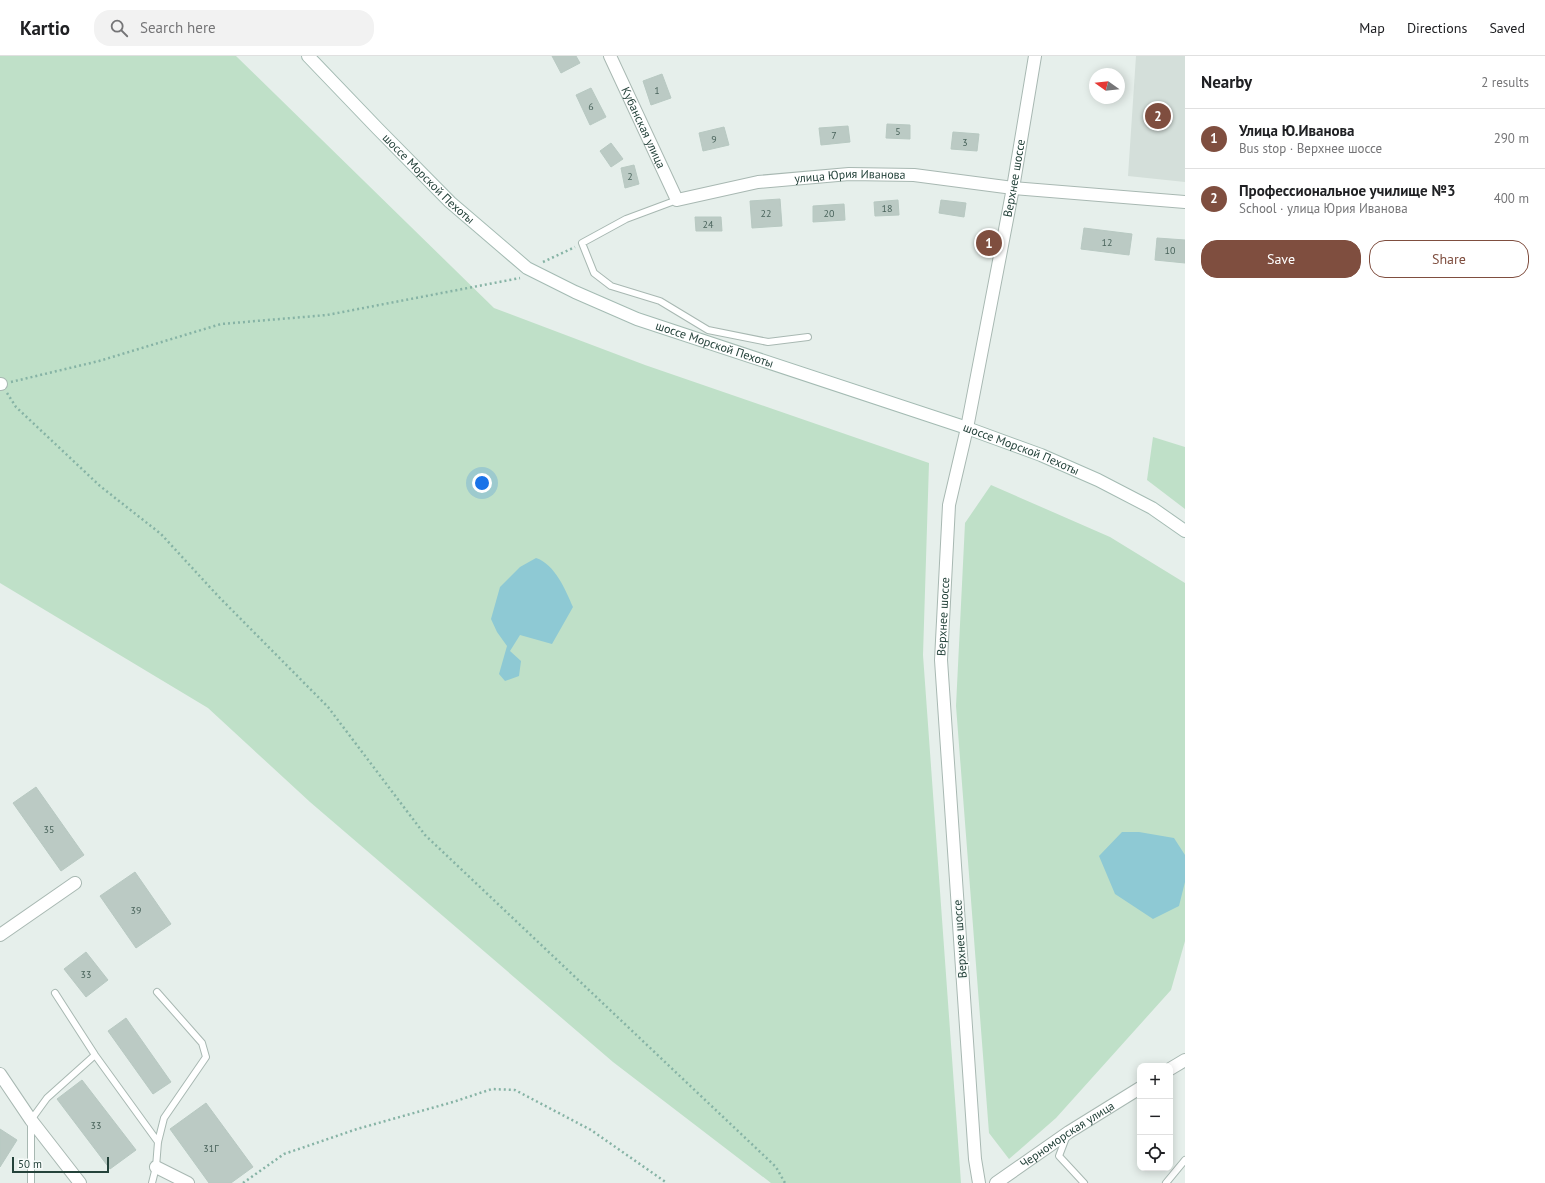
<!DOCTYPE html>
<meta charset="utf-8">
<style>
body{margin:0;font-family:"PT Sans",sans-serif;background:#f2f2f2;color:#202124}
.controls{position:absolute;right:12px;bottom:12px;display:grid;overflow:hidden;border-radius:8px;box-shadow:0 2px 10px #0003}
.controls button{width:36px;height:36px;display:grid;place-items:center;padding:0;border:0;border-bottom:1px solid #e0e0e0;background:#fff;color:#202124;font:20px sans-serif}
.compass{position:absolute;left:1089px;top:12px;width:36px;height:36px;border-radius:50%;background:#fff;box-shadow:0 2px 10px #0003;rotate:285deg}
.scale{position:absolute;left:12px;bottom:10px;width:97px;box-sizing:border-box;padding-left:4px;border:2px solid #24423a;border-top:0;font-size:11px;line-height:14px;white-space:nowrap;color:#24423a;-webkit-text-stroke:3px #f7fbf9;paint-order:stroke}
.you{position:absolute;left:482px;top:427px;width:14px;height:14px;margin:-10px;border:3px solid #fff;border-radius:50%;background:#1a73e8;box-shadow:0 0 0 6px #1a73e833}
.badge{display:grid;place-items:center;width:26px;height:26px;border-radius:50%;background:#7f4e3f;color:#fff;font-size:13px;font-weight:700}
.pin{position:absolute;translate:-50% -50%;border:2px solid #fff;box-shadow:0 1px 4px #0006}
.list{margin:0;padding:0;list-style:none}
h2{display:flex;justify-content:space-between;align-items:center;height:52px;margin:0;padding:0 16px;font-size:17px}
h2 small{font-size:13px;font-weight:400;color:#757577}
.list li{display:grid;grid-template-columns:26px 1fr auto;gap:12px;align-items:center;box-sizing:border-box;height:60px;padding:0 16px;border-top:1px solid #e0e0e0}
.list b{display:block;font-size:15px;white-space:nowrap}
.list p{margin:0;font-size:13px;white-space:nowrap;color:#757577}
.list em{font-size:13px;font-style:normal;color:#757577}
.actions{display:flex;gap:8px;padding:12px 16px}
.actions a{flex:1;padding:9px 0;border:1px solid #7f4e3f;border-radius:16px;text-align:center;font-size:14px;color:#7f4e3f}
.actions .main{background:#7f4e3f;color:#fff}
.icon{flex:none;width:22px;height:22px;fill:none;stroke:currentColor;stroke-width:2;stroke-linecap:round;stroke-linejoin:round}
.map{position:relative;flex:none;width:1185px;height:1127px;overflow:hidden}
header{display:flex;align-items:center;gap:24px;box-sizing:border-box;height:56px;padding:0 20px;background:#fff;border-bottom:1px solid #e0e0e0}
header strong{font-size:19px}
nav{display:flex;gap:22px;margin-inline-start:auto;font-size:14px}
.search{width:280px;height:36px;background:#f2f2f2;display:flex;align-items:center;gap:10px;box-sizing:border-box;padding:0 14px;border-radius:16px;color:#757577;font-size:15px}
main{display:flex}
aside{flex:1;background:#fff}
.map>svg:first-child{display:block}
.built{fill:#d4dfda}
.green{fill:#bfe0c8}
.water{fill:#8ec9d4}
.building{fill:#bbcac4;stroke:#b8c9c2}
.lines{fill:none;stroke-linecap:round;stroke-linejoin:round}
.service-casing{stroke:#a8b8b2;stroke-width:8}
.minor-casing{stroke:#a8b8b2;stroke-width:14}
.tertiary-casing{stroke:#a8b8b2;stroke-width:14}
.secondary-casing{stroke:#a4bbb3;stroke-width:14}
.path{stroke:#86b3a5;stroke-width:2.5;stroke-dasharray:2 3;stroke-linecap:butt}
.service{stroke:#fff;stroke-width:6}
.minor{stroke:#fff;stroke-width:12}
.tertiary{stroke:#fff;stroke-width:12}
.secondary{stroke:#fff;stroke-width:12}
.labels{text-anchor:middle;stroke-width:3.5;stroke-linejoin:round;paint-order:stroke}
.number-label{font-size:10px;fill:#4a645c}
.street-label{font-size:12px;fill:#24423a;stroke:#f7fbf9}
</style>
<header>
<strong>Kartio</strong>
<div class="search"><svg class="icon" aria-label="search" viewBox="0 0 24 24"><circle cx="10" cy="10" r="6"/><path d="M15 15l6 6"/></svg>Search here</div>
<nav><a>Map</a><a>Directions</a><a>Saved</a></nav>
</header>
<main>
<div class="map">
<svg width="1185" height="1127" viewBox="0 0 1185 1127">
<rect width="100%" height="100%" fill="#e6efeb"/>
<!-- built -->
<path class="built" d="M 1136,0 L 1185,0 L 1185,126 L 1128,120 Z"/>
<!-- green -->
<path class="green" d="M 0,0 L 236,0 L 494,252 L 645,309 L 929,407 L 923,599 L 961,1127 L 771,1127 L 613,1006 L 310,746 L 208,652 L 0,527 Z
M 1153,381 L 1185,391 L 1185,453 L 1147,424 Z
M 991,429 L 1110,481 L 1185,527 L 1185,885 L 1171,934 L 1056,1062 L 1009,1103 L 989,1077 L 956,650 L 965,467 Z"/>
<!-- water -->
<path class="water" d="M 536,502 C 555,508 566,535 573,551 L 552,588 L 520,579 L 510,595 L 521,605 L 519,620 L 505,625 L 499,618 L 507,590 L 497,576 L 491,563 L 500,531 L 520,511 Z
M 1122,776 L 1139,776 L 1174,782 L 1185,799 L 1185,826 L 1179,850 L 1153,863 L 1115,838 L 1099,800 Z"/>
<!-- building -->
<path class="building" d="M 552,0 L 576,0 L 580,7 L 561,17 Z
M 662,18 L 671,42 L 651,49 L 643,25 Z
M 591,32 L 606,61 L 590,69 L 576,39 Z
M 887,68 L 910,69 L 910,83 L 886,82 Z
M 848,70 L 850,86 L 821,89 L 819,72 Z
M 724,71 L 729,89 L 703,95 L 699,77 Z
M 953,76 L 979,78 L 977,95 L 951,93 Z
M 611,87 L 623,103 L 611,111 L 600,95 Z
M 634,109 L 639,128 L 625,132 L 621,112 Z
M 780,143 L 782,170 L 752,172 L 750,145 Z
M 898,144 L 899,159 L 875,160 L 874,146 Z
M 941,144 L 966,147 L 964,161 L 939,157 Z
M 844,148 L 845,164 L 813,166 L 813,150 Z
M 695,161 L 721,161 L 722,175 L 696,175 Z
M 1084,172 L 1132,178 L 1129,199 L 1081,193 Z
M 1157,182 L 1185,184 L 1185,207 L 1155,204 Z
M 36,731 L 84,799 L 61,815 L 13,747 Z
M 135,816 L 171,868 L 136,892 L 100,840 Z
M 86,896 L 108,924 L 86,941 L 64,913 Z
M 126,962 L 171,1026 L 153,1038 L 108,975 Z
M 82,1024 L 136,1094 L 110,1113 L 57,1043 Z
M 206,1047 L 253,1111 L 231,1127 L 209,1127 L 170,1073 Z
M 0,1073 L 17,1084 L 0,1111 Z"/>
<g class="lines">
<defs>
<path id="service" d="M 677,144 L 626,163 L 582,187 L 594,217 L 611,230 L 660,245 L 708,274 L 768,286 L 808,281
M 55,937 L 95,999 L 158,1086
M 1067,1079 L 1059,1100 L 1084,1127
M 31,1127 L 31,1064 L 47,1042 L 95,999
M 152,1127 L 156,1111 L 158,1086 L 164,1062 L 206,1001 L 202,987 L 157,936
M 1166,1127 L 1185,1104"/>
<g id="minor">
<path id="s1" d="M 610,0 L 677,144 L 758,126 L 849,118 L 914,119 L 1013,132 L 1185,146"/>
<path d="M 0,328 L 1,328"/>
<path d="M 0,879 L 75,827"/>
<path d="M 0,1018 L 31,1064 L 80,1127"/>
<path d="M 156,1111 L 188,1127"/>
</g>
<g id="tertiary">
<path d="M 1170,1013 L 1185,1004"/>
<path id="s2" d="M 979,1127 L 975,1103 L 941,604 L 949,449 L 967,372 L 1013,132 L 1035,0"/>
<path id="s3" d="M 996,1127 L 1069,1076 L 1140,1032"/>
</g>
<g id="secondary">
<path id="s4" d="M 308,0 L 378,73 L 450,146 L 527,212 L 575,236 L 637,263 L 967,372 L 1041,399 L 1098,424 L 1152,452 L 1185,475"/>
</g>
</defs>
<!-- service casing -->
<use href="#service" class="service-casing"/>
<!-- minor casing -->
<use href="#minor" class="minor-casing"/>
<!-- tertiary casing -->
<use href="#tertiary" class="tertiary-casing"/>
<!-- secondary casing -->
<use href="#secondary" class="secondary-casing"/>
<!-- path -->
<path class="path" d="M 543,206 L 575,191
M 11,326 L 99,305 L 221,268 L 327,259 L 520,222
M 7,337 L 16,351 L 100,430 L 161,478 L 218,540 L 328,651 L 425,779 L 776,1111 L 785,1127
M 243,1127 L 284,1098 L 357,1073 L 453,1046 L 492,1033 L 515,1034 L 591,1074 L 667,1127"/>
<!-- service -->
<use href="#service" class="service"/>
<!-- minor -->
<use href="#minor" class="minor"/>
<!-- tertiary -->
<use href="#tertiary" class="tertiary"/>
<!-- secondary -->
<use href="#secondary" class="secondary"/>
</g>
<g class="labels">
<!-- number labels -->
<g class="number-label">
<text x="657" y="38">1</text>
<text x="591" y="54">6</text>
<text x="898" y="79">5</text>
<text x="834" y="83">7</text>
<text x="714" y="87">9</text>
<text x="965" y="90">3</text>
<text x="630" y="124">2</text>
<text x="887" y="156">18</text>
<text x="766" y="161">22</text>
<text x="829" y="161">20</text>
<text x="708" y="172">24</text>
<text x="1107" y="190">12</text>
<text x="1170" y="198">10</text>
<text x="49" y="777">35</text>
<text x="136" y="858">39</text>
<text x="86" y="922">33</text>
<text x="96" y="1073">33</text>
<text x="211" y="1096">31Г</text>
</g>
<!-- street labels -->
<g class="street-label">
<text dy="4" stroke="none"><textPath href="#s1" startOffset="79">Кубанская улица</textPath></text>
<text dy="4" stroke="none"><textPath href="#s1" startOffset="334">улица Юрия Иванова</textPath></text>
<text dy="4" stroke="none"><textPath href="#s4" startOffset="172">шоссе Морской Пехоты</textPath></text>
<text dy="4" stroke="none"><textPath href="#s2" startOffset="1013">Верхнее шоссе</textPath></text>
<text dy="4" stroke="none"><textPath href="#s4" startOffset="508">шоссе Морской Пехоты</textPath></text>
<text dy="4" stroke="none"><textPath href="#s4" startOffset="832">шоссе Морской Пехоты</textPath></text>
<text dy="4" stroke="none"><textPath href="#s2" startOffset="568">Верхнее шоссе</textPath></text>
<text transform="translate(960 883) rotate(-94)" y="4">Верхнее шоссе</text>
<text dy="4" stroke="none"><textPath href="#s3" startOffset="86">Черноморская улица</textPath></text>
</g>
</g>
</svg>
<div class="controls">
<button>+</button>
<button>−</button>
<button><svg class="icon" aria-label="locate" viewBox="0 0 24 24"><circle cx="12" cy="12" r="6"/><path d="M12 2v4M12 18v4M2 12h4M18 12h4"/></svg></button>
</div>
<svg class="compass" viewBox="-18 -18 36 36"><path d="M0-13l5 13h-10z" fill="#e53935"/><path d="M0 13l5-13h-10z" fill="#757577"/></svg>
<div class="scale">50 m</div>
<div class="you"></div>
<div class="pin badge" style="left:989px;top:187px">1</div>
<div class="pin badge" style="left:1158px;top:60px">2</div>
</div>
<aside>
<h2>Nearby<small>2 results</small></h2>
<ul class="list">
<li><span class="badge">1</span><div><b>Улица Ю.Иванова</b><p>Bus stop · Верхнее шоссе</p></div><em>290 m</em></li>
<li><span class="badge">2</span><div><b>Профессиональное училище №3</b><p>School · улица Юрия Иванова</p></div><em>400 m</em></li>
</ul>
<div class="actions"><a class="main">Save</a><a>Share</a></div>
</aside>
</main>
